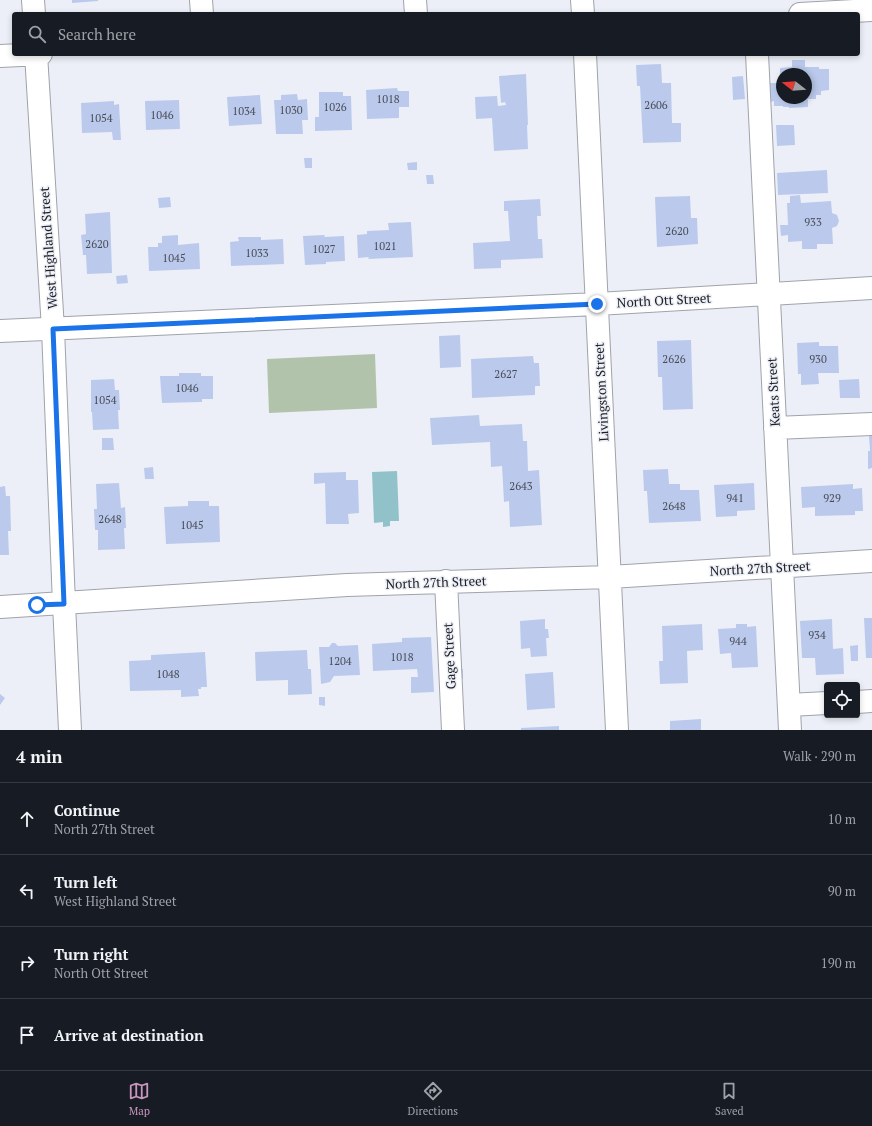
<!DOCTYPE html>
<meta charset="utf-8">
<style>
body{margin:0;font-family:"PT Serif",serif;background:#242831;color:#f1f3f6}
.controls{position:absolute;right:12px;bottom:12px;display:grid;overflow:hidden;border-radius:4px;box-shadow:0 2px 6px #0003}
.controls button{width:36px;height:36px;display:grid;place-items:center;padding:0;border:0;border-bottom:1px solid #363941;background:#171b24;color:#f1f3f6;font:20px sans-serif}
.compass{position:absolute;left:776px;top:68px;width:36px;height:36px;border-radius:50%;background:#171b24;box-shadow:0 2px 6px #0003;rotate:287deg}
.stop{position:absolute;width:12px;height:12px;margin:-9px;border:3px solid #1a73e8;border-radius:50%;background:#fff}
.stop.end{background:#1a73e8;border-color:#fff;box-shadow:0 1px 4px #0008}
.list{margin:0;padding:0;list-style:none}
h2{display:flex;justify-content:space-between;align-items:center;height:52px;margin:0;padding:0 16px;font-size:17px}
h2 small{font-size:13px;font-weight:400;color:#9ea1a6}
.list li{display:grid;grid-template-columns:26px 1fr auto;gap:12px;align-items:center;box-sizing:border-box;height:72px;padding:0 16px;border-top:1px solid #363941}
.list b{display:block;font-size:15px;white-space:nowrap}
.list p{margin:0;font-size:13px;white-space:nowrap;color:#9ea1a6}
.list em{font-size:13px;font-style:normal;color:#9ea1a6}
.icon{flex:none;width:22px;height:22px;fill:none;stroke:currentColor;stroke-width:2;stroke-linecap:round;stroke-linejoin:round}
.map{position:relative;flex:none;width:872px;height:730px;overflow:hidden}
.search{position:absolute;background:#171b24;box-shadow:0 2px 6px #0003;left:12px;right:12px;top:12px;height:44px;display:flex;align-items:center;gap:10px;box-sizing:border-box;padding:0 14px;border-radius:4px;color:#9ea1a6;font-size:15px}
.sheet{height:340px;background:#171b24}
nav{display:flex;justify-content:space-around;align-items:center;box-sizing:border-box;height:56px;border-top:1px solid #363941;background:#171b24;font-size:11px;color:#9ea1a6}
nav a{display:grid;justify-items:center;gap:2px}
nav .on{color:#ca95bf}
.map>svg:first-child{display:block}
.green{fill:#b2c3ab}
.water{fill:#92c2c9}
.building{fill:#bbcaec;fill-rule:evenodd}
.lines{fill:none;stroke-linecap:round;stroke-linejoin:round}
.minor-casing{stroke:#9fa3aa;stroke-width:24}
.minor{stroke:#fff;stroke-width:22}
.route{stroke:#1a73e8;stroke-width:5}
.labels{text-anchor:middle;stroke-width:3;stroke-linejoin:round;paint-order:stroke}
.number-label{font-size:11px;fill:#474b56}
.street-label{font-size:13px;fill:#202124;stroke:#eceff7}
</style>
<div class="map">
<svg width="872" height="730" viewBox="0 0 872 730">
<rect width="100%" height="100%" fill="#eceff7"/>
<!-- green -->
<path class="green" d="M 375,354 L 377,408 L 269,413 L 267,359 Z"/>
<!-- water -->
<path class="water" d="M 397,471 L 399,521 L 390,521 L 390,526 L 383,527 L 383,522 L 374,523 L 372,472 Z"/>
<!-- building -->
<path class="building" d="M 72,0 L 98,0 L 98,1 L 72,3 Z
M 792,60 L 805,60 L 805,67 L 819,67 L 819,69 L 829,69 L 829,90 L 821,91 L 821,95 L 816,95 L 816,99 L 808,99 L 808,107 L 789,108 L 789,107 L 783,107 L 783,106 L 774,106 L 774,101 L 771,102 L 770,83 L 780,83 L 780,68 L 792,67 ZM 782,74 L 806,74 L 806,98 L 782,98 Z
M 661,64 L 662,83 L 671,83 L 672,123 L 681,123 L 681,142 L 643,143 L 640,86 L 637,86 L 636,65 Z
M 526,74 L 528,125 L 527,125 L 528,149 L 494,151 L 492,118 L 476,119 L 475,97 L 497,96 L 498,106 L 506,105 L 505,102 L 501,103 L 499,76 Z
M 743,76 L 745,99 L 733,100 L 732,77 Z
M 397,88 L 398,91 L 409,91 L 409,107 L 399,107 L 399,118 L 367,119 L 366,90 Z
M 319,92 L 343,92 L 343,96 L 351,96 L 352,130 L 315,131 L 315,117 L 319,117 Z
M 297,94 L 298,100 L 307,99 L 308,120 L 302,120 L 303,134 L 276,134 L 274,100 L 281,100 L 281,95 Z
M 260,95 L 262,124 L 229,126 L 227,97 Z
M 179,100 L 180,129 L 146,130 L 145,101 Z
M 114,101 L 114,105 L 119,104 L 121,140 L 113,140 L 112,132 L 82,133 L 81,103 Z
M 776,125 L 794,125 L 795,145 L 777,146 Z
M 304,158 L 312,158 L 312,168 L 305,168 Z
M 417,162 L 417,170 L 408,170 L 407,163 Z
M 827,170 L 828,193 L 778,195 L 777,173 Z
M 426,175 L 433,175 L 434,184 L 427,184 Z
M 800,195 L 801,203 L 831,201 L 832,213 L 837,215 L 839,221 L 837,226 L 832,228 L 833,244 L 817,244 L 817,249 L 802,249 L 802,241 L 788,242 L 788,235 L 781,236 L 780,225 L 788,225 L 787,203 L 790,203 L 790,196 Z
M 690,196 L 691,218 L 697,218 L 698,244 L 657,247 L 655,197 Z
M 170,197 L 171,207 L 159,208 L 158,198 Z
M 540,199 L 541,216 L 537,216 L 538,239 L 542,239 L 543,258 L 501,260 L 501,268 L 474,269 L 473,243 L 510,241 L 508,211 L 504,211 L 504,201 Z
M 110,212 L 112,273 L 87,274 L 86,255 L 83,255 L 81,235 L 86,234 L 85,214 Z
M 411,222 L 413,257 L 368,259 L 369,257 L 358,258 L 357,235 L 367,234 L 367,231 L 389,230 L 388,223 Z
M 178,235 L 178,245 L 199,243 L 200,269 L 149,271 L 148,247 L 158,247 L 158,243 L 162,243 L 162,236 Z
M 325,235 L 324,237 L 344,236 L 345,261 L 326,262 L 326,264 L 305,265 L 303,236 Z
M 238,237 L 261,237 L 261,240 L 283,239 L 284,264 L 231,266 L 230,242 L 239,241 Z
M 127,275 L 128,283 L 117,284 L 116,276 Z
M 460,335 L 461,367 L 440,368 L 439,336 Z
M 691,340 L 693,409 L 663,410 L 662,377 L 658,377 L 657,341 Z
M 819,342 L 819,346 L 838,346 L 839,373 L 818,373 L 819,384 L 801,385 L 801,374 L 798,374 L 797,343 Z
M 533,356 L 534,363 L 539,363 L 540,386 L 535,386 L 535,395 L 472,398 L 471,359 Z
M 179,373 L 201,373 L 201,376 L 213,376 L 213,399 L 202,399 L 202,402 L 162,403 L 160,376 L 179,376 Z
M 114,379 L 115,390 L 119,390 L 120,410 L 118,410 L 119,429 L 93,430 L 92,412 L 91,412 L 91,380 Z
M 859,379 L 860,398 L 840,398 L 839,380 Z
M 479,415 L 480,426 L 522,424 L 523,441 L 527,441 L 528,471 L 539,470 L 542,525 L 510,527 L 509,501 L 504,502 L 502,466 L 491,467 L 490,442 L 432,445 L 430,418 Z
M 869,436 L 872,436 L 872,468 L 868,469 L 868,451 L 870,451 Z
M 102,438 L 113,438 L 114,450 L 102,450 Z
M 153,467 L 154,479 L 145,479 L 144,468 Z
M 668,469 L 669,484 L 680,484 L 680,490 L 699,490 L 701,521 L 649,523 L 647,491 L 644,491 L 643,470 Z
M 346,472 L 346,480 L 358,480 L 359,513 L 348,514 L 349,524 L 326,524 L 325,483 L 314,484 L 314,473 Z
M 119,483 L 121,508 L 125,507 L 126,528 L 124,528 L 125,549 L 98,550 L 98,530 L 95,530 L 94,509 L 97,509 L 96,484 Z
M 754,483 L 755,510 L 737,511 L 737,516 L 716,517 L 714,485 Z
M 853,484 L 853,489 L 862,488 L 863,511 L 855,511 L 855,515 L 815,516 L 815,507 L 802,508 L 801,487 Z
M 5,486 L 6,496 L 10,496 L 11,531 L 8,531 L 9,555 L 0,555 L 0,487 Z
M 188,501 L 209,501 L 209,506 L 219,506 L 220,542 L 166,544 L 164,507 L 188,506 Z
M 864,618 L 872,618 L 872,658 L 866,658 Z
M 545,619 L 545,629 L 548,629 L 549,638 L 546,638 L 547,656 L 531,657 L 530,648 L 521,649 L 520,621 Z
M 832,619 L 833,649 L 843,648 L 844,674 L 816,675 L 815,658 L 802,658 L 800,621 Z
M 702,624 L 703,650 L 687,651 L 688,683 L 660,684 L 659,661 L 663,661 L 662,626 Z
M 736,624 L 747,624 L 747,627 L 756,626 L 758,667 L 732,668 L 731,653 L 720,654 L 718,629 L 736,628 Z
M 431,637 L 434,692 L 411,693 L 411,677 L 418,677 L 417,669 L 373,671 L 372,644 L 402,642 L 402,638 Z
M 332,643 L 335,643 L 338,646 L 358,645 L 360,675 L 334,676 L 330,682 L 321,684 L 319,647 L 329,647 Z
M 858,645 L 858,661 L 851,661 L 850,646 Z
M 307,650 L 308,669 L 311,669 L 312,694 L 288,695 L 288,680 L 256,681 L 255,652 Z
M 205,652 L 207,687 L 201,687 L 201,689 L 198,689 L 199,696 L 181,697 L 181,690 L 130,691 L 129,661 L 151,660 L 151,655 Z
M 455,669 L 463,669 L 463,679 L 455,679 Z
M 553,672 L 555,708 L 527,710 L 525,674 Z
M 0,694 L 5,698 L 0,705 Z
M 319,697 L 325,697 L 325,706 L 319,705 Z
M 701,719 L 701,730 L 670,730 L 670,721 Z
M 559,726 L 559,730 L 521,730 L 521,728 Z"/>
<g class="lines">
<defs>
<path id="minor" d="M 33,0 L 34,14
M 201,0 L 202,14
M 415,0 L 416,14
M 582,0 L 583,14
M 800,14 L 872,10
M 36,54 L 53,329 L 64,604 L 70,730
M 585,54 L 617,730
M 757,54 L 790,730
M 0,56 L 41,54
M 0,331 L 597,304 L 872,288
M 775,428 L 872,424
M 446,581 L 453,730
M 0,607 L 347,585 L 610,577 L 872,561
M 857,702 L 872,701
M 789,705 L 827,703"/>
</defs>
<!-- minor casing -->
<use href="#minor" class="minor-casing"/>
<!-- minor -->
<use href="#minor" class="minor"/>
</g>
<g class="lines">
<!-- route -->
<path class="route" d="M 37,605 L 64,604 L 53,329 L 597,304"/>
</g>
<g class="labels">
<!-- number labels -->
<g class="number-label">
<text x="388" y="103">1018</text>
<text x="656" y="109">2606</text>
<text x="335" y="111">1026</text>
<text x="291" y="114">1030</text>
<text x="244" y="115">1034</text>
<text x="162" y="119">1046</text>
<text x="101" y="122">1054</text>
<text x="813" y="226">933</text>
<text x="677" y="235">2620</text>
<text x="97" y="248">2620</text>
<text x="385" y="250">1021</text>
<text x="324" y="253">1027</text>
<text x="257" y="257">1033</text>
<text x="174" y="262">1045</text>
<text x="674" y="363">2626</text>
<text x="818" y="363">930</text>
<text x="506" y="378">2627</text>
<text x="187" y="392">1046</text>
<text x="105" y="404">1054</text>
<text x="521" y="490">2643</text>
<text x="735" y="502">941</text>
<text x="832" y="502">929</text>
<text x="674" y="510">2648</text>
<text x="110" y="523">2648</text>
<text x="192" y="529">1045</text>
<text x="817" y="639">934</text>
<text x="738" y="645">944</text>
<text x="402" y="661">1018</text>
<text x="340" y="665">1204</text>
<text x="168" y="678">1048</text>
</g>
<!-- street labels -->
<g class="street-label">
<text transform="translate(48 248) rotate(-94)" y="5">West Highland Street</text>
<text transform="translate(664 300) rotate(-3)" y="5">North Ott Street</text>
<text transform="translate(601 392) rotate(-93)" y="5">Livingston Street</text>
<text transform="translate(773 392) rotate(-93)" y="5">Keats Street</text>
<text transform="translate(760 568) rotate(-3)" y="5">North 27th Street</text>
<text transform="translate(436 582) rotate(-2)" y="5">North 27th Street</text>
<text transform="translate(449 656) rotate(-93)" y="5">Gage Street</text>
</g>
</g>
</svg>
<div class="controls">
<button><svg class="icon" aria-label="locate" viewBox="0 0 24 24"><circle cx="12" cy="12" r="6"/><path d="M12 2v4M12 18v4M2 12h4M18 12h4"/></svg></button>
</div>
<svg class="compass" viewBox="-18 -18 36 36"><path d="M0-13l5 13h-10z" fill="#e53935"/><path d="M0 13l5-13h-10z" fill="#9ea1a6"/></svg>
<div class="stop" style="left:37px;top:605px"></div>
<div class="stop end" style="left:597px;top:304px"></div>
<div class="search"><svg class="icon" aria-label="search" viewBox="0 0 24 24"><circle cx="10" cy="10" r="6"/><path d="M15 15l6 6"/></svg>Search here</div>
</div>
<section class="sheet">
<h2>4 min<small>Walk · 290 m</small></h2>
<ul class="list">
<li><svg class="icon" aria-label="ahead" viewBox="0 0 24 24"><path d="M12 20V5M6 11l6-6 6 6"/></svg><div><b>Continue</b><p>North 27th Street</p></div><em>10 m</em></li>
<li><svg class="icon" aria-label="left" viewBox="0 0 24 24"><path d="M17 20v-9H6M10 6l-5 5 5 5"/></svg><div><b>Turn left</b><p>West Highland Street</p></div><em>90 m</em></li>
<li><svg class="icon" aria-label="right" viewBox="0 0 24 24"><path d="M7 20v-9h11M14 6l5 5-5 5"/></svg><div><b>Turn right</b><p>North Ott Street</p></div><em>190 m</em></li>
<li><svg class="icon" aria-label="arrive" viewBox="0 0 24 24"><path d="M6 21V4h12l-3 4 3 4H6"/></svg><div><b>Arrive at destination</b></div></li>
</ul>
</section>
<nav>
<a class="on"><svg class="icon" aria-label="map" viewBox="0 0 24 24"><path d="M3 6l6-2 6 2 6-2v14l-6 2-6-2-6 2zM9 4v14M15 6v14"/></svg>Map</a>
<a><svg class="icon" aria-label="directions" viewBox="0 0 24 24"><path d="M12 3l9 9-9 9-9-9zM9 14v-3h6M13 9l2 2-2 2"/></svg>Directions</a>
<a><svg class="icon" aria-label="saved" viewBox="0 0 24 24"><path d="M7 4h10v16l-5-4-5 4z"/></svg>Saved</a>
</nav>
